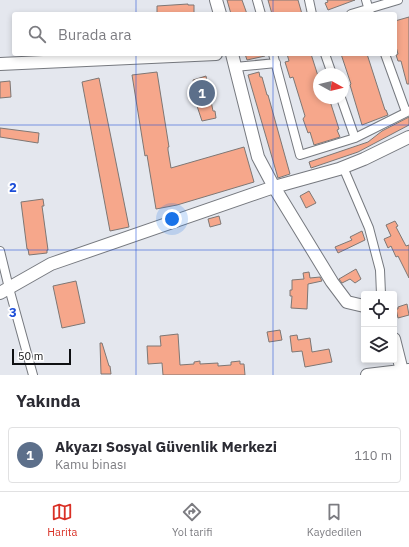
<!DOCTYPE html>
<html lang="tr">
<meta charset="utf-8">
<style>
body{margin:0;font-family:"IBM Plex Sans",sans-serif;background:#f2f2f3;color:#2b2b33}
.controls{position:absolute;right:12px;bottom:12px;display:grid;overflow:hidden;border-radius:4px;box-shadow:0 2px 6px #0003}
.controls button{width:36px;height:36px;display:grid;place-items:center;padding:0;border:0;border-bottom:1px solid #e1e1e2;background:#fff;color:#2b2b33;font:20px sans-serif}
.compass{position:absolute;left:313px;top:68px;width:36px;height:36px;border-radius:50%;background:#fff;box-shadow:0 2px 6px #0003;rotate:98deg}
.scale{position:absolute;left:12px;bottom:10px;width:59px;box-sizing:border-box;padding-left:4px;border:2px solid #0f1012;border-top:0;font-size:11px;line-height:14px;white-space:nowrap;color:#0f1012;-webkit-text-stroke:3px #fff;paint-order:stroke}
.you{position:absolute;left:172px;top:219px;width:14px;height:14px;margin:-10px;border:3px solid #fff;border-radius:50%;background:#1a73e8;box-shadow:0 0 0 6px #1a73e833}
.badge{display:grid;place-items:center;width:26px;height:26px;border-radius:50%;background:#d93025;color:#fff;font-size:13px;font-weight:700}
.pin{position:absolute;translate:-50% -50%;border:2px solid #fff;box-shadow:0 1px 4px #0006}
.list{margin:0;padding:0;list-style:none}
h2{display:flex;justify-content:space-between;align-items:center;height:52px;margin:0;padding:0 16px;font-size:17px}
h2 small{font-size:13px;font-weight:400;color:#7c7c81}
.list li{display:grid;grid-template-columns:26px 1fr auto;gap:12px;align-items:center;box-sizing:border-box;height:56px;margin:0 8px 8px;padding:0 8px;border:1px solid #e1e1e2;border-radius:4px}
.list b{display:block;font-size:15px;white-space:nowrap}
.list p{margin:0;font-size:13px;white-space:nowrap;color:#7c7c81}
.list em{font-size:13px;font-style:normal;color:#7c7c81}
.icon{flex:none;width:22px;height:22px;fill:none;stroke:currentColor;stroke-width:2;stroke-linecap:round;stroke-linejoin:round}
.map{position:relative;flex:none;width:409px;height:375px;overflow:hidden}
.search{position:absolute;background:#fff;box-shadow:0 2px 6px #0003;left:12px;right:12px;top:12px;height:44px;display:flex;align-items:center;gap:10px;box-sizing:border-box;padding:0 14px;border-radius:4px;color:#7c7c81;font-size:15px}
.sheet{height:116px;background:#fff}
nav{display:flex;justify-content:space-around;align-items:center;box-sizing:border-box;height:56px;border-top:1px solid #e1e1e2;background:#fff;font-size:11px;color:#7c7c81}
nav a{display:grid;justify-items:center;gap:2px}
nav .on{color:#d93025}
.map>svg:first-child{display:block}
.building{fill:#f6a78b;stroke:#7e7774}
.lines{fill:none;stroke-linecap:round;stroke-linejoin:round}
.minor-casing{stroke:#76797f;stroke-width:10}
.secondary-casing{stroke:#76797f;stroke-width:14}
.minor{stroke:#fff;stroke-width:8}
.secondary{stroke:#fff;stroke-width:12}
.grid{fill:none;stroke:#1d4ed8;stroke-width:1;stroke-opacity:0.55}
.grid-label{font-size:13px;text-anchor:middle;font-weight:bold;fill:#1d4ed8;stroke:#fff;stroke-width:4;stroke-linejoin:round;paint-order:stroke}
</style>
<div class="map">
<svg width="409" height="375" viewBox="0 0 409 375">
<rect width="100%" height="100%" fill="#e4e7ee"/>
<!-- building -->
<path class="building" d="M 227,0 L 242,0 L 247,14 L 231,14 Z
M 268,0 L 298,0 L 302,14 L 272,14 Z
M 327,0 L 355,0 L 328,10 L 325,3 L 328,2 Z
M 188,4 L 188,5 L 194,5 L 194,14 L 157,14 L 157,6 Z
M 409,17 L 409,84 L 407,84 L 401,61 L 398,61 L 396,55 L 398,54 L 395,43 L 395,21 Z
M 245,54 L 265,54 L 265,56 L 247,60 Z
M 287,54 L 311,54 L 319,79 L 319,98 L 329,98 L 339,129 L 337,130 L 340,137 L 314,145 L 310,132 L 308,133 L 303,119 L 305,116 L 293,77 L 290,78 L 285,62 L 289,61 Z
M 341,54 L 367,54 L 385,110 L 386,110 L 388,115 L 362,125 L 350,85 L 351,84 Z
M 157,72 L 169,147 L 168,147 L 168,150 L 171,168 L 244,147 L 254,182 L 177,205 L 156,209 L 147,155 L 145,156 L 132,75 Z
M 259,72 L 260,77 L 262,77 L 267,95 L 268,95 L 290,174 L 278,178 L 248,75 Z
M 206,76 L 213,111 L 215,111 L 216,118 L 202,121 L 197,106 L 198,106 L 193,80 Z
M 99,78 L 129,227 L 110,231 L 82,82 Z
M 10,81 L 11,97 L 0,98 L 0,82 Z
M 409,117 L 409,125 L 358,152 L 311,168 L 309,162 L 368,142 L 382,131 Z
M 0,128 L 39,133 L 38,143 L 0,137 Z
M 309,191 L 316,203 L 306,208 L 300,196 Z
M 43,199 L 44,206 L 42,206 L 48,250 L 47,250 L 47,253 L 29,255 L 28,249 L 27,249 L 21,202 Z
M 219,216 L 221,224 L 210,227 L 208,219 Z
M 395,221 L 398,226 L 396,227 L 406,246 L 409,245 L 409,278 L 398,256 L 396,257 L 391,246 L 388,248 L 384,239 L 391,236 L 386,225 Z
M 362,231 L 365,240 L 338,253 L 335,247 L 352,240 L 350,237 Z
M 356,269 L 361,279 L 355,283 L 350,279 L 342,283 L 339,279 Z
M 309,272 L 310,278 L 320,277 L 322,281 L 308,284 L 307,309 L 291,308 L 292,296 L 290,296 L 290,290 L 292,290 L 292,280 L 304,279 L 303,273 Z
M 76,281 L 85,323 L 62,328 L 53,286 Z
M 407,304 L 409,315 L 398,318 L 396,309 L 398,309 L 398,307 Z
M 280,330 L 282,340 L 269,342 L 267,332 Z
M 178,334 L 180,365 L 194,364 L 194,362 L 200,361 L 200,364 L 218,363 L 218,366 L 231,365 L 231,362 L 240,361 L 240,364 L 244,364 L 245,375 L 163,375 L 162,363 L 148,364 L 147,346 L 161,346 L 160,336 Z
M 297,335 L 298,340 L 310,338 L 312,352 L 329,349 L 332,362 L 305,367 L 302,351 L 292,352 L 290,336 Z
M 100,343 L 102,343 L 109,366 L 110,366 L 111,374 L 101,374 Z"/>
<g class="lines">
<defs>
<path id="minor" d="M 257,0 L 261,14
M 309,0 L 312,14
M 366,0 L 370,14
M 351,14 L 398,0
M 273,54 L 300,155 L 355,138 L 409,111
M 325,54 L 332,74
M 385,54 L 406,112
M 235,67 L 276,63
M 341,98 L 355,138
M 343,167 L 369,228 L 380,270 L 381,294
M 0,251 L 9,288 L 33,375"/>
<path id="secondary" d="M 216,0 L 220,14
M 232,54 L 258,157 L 274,187 L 332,282 L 347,302 L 364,306
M 0,64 L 216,54
M 0,293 L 51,264 L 274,187 L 339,169 L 364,159 L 409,137
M 394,339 L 402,371
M 367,375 L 409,370"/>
</defs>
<!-- minor casing -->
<use href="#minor" class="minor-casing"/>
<!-- secondary casing -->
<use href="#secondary" class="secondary-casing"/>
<!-- minor -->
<use href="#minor" class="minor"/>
<!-- secondary -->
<use href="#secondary" class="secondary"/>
</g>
<!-- grid -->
<path class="grid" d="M 136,0 L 136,14M 273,0 L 273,14M 136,54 L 136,375M 273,54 L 273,375M 0,125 L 409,125M 0,250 L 409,250"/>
<g class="grid-label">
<text x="13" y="192">2</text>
<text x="13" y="317">3</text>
</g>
</svg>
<div class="controls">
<button><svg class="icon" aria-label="locate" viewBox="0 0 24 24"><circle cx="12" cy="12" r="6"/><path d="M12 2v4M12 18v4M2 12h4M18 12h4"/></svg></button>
<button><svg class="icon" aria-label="layers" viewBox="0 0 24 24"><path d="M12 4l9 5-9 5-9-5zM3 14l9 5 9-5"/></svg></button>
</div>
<svg class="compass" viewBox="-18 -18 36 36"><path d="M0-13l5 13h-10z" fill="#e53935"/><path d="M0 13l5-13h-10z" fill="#7c7c81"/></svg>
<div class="scale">50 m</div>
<div class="you"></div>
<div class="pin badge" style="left:202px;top:93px;background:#5c6f8a">1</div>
<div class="search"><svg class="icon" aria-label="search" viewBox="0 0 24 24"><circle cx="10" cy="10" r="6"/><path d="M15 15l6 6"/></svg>Burada ara</div>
</div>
<section class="sheet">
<h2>Yakında<small></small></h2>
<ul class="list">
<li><span class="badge" style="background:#5c6f8a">1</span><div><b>Akyazı Sosyal Güvenlik Merkezi</b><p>Kamu binası</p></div><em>110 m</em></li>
</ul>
</section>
<nav>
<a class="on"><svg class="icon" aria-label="map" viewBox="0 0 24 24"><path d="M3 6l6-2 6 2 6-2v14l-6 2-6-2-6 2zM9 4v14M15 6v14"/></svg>Harita</a>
<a><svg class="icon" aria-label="directions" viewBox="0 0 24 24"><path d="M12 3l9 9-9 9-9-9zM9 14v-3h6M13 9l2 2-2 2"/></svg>Yol tarifi</a>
<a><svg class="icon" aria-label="saved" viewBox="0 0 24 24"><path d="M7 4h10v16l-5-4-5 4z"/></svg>Kaydedilen</a>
</nav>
